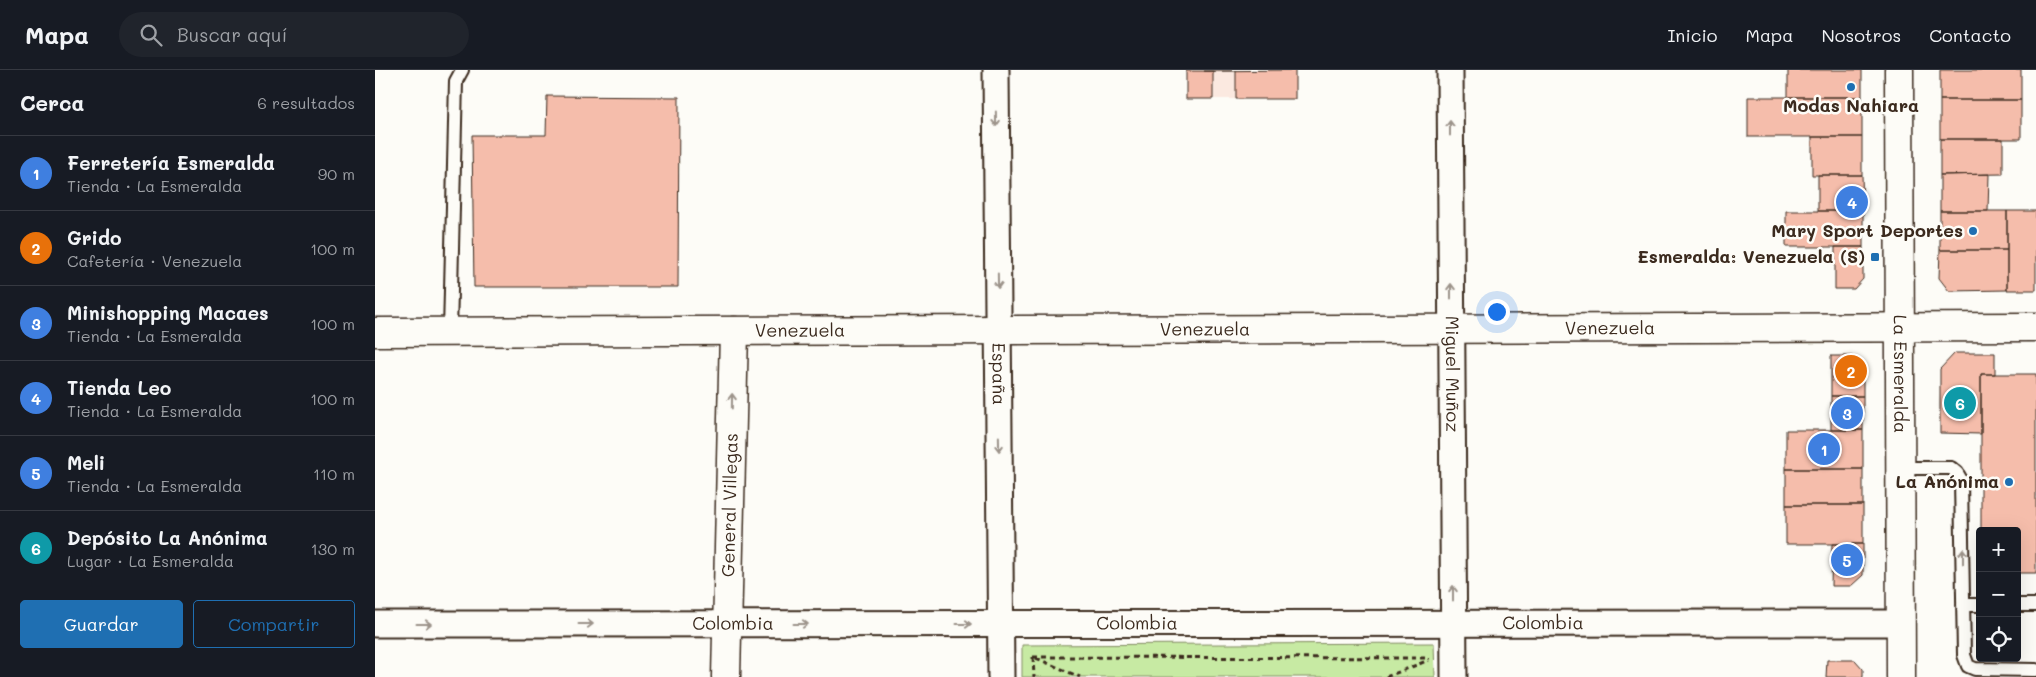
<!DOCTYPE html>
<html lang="es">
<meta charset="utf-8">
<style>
body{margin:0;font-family:Mali,sans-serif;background:#20242c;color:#f1f3f6}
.controls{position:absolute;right:15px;bottom:15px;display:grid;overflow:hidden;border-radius:5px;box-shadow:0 5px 20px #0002}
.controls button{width:45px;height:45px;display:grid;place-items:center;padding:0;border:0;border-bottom:1px solid #363941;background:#171b24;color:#f1f3f6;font:25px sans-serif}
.you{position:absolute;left:1121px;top:241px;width:18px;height:18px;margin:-12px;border:4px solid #fff;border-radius:50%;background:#1a73e8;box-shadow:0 0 0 8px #1a73e833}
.badge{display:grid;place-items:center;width:32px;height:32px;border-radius:50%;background:#1f6fb2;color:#fff;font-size:16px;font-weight:700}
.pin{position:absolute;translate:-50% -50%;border:2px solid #fff;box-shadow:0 1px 5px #0006}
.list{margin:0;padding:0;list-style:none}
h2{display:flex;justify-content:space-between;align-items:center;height:65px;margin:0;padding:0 20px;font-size:21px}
h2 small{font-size:16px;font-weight:400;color:#9ea1a6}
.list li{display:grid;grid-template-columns:32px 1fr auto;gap:15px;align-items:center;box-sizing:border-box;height:75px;padding:0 20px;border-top:1px solid #363941}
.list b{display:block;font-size:19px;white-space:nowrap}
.list p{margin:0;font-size:16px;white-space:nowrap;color:#9ea1a6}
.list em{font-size:16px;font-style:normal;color:#9ea1a6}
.actions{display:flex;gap:10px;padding:15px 20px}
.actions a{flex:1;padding:11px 0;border:1px solid #1f6fb2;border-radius:5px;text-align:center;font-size:18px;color:#1f6fb2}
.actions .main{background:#1f6fb2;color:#fff}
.icon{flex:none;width:28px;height:28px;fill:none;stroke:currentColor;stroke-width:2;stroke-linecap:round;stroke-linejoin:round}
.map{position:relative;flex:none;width:1661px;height:607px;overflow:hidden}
header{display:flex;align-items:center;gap:30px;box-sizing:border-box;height:70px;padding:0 25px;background:#171b24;border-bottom:1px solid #363941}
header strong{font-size:24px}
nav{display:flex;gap:28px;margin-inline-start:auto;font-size:18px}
.search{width:350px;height:45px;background:#20242c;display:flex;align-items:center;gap:12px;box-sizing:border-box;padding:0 18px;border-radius:28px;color:#9ea1a6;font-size:19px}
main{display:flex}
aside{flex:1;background:#171b24}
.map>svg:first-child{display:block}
.built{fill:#fbe9e0}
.green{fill:#c7eaa3;stroke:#818a60}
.building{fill:#f5bdab;stroke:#3b2a1e}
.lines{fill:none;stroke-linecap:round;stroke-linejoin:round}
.service-casing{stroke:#3b2a1e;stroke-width:16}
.minor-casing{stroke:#3b2a1e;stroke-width:29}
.tertiary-casing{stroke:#3b2a1e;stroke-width:31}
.secondary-casing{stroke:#3b2a1e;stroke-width:31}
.path{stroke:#3b2a1e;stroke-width:3;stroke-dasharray:5 4;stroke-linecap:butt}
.service{stroke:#fdfcf7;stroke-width:12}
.minor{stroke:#fdfcf7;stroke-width:25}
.tertiary{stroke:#fdfcf7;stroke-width:28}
.secondary{stroke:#fdfcf7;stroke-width:28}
.oneway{stroke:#9c938a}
.poi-dot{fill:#1f6fb2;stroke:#fdfcf7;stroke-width:2}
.labels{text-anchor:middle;stroke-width:5;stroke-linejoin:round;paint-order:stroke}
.poi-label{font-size:18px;font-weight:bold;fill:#3b2a1e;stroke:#fdfcf7;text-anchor:end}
.street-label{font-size:18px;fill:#3b2a1e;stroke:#fdfcf7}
</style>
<header>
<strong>Mapa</strong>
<div class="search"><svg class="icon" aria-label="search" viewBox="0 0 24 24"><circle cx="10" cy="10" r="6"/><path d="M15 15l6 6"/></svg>Buscar aquí</div>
<nav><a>Inicio</a><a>Mapa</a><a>Nosotros</a><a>Contacto</a></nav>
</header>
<main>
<aside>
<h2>Cerca<small>6 resultados</small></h2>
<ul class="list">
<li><span class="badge" style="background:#3f7fe0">1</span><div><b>Ferretería Esmeralda</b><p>Tienda · La Esmeralda</p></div><em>90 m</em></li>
<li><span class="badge" style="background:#e8710a">2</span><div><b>Grido</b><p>Cafetería · Venezuela</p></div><em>100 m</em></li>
<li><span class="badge" style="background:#3f7fe0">3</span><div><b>Minishopping Macaes</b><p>Tienda · La Esmeralda</p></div><em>100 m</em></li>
<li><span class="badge" style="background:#3f7fe0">4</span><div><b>Tienda Leo</b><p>Tienda · La Esmeralda</p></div><em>100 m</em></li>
<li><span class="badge" style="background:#3f7fe0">5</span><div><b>Meli</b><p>Tienda · La Esmeralda</p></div><em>110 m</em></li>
<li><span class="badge" style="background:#0f9aa8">6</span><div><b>Depósito La Anónima</b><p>Lugar · La Esmeralda</p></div><em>130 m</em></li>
</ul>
<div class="actions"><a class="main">Guardar</a><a>Compartir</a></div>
</aside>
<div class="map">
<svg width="1661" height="607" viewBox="0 0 1661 607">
<rect width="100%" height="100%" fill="#fdfcf7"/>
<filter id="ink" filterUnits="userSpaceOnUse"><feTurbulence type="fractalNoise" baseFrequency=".02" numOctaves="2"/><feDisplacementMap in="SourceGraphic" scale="10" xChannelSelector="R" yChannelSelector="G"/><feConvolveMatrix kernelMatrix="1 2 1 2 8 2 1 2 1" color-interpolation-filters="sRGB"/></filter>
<g filter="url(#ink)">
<!-- built -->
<path class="built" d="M 811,0 L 920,0 L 920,29 L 811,29 Z"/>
<!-- green -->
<path class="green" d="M 1059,573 L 1060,607 L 647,607 L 647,575 Z"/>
<!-- building -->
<path class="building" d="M 920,0 L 920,29 L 861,29 L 861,1 L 829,1 Z
M 1413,0 L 1487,0 L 1487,27 L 1413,27 Z
M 1565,0 L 1646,0 L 1646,30 L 1565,30 Z
M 811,1 L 838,1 L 838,29 L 811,29 Z
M 172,26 L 304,27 L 303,217 L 99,217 L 97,65 L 171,65 Z
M 1373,27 L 1487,27 L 1487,67 L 1373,67 Z
M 1565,30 L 1646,30 L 1646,69 L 1565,69 Z
M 1437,67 L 1487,67 L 1487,105 L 1437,105 Z
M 1565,69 L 1628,69 L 1628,104 L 1565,105 Z
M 1614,104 L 1613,141 L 1565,141 L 1565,105 Z
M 1443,105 L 1487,105 L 1488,141 L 1443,141 Z
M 1411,141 L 1488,141 L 1488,177 L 1411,177 Z
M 1565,141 L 1632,141 L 1632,180 L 1565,180 Z
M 1632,141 L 1661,141 L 1661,220 L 1632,220 Z
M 1460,177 L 1488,177 L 1488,209 L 1479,219 L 1460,219 Z
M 1565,180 L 1632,180 L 1632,220 L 1574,221 L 1564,208 Z
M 1580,283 L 1620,283 L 1620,304 L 1606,304 L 1606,364 L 1565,363 L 1565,299 Z
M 1456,286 L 1477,286 L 1488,296 L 1488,326 L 1456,326 Z
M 1606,304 L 1661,304 L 1661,503 L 1642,503 L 1642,461 L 1606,461 Z
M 1456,326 L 1488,326 L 1488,360 L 1456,360 Z
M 1411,360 L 1488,360 L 1488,399 L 1411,399 Z
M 1411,399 L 1488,399 L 1488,435 L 1411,435 Z
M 1411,435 L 1488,435 L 1488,474 L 1411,474 Z
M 1457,474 L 1488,474 L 1488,505 L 1476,516 L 1456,516 Z
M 1452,590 L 1480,590 L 1488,599 L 1488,607 L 1451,607 Z"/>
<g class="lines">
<defs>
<path id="service" d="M 75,262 L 81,11 L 87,0
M 1525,398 L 1576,398 L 1582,403 L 1586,410 L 1589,585 L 1593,596 L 1600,599 L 1661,600
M 1588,535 L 1605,535
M 1642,535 L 1661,535"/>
<g id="minor">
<path id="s1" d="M 621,0 L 626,607"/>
<path id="s2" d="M 1075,0 L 1079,607"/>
<path id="s3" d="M 0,554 L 1526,553"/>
</g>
<g id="tertiary">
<path id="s4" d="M 351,607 L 359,261"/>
</g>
<g id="secondary">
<path id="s5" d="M 1524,0 L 1526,607"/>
<path id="s6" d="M 0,262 L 1661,257"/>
</g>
</defs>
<!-- service casing -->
<use href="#service" class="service-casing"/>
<!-- minor casing -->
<use href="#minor" class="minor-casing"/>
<!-- tertiary casing -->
<use href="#tertiary" class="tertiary-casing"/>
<!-- secondary casing -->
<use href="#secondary" class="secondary-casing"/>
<!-- path -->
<path class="path" d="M 658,587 L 1055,588
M 658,587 L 659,607
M 661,588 L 705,607
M 1011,607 L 1054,590"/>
<!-- service -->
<use href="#service" class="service"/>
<!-- minor -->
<use href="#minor" class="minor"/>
<!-- tertiary -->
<use href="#tertiary" class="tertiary"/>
<!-- secondary -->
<use href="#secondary" class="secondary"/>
</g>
<!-- one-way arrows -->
<defs><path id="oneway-shaft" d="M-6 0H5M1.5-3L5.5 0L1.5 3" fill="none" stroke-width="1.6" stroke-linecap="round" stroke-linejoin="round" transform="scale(1.25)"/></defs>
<g class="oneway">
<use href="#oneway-shaft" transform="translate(621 49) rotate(89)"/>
<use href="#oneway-shaft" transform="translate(1075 58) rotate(-90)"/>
<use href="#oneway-shaft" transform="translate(623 211) rotate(89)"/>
<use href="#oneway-shaft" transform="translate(1076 221) rotate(-90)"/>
<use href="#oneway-shaft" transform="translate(357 331) rotate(-89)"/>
<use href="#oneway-shaft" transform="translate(624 374) rotate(89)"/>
<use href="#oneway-shaft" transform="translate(1588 486) rotate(-90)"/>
<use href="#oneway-shaft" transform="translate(1078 523) rotate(-90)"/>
<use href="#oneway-shaft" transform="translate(49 554)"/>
<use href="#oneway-shaft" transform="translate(211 554)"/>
<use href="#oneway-shaft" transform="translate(426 554)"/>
<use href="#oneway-shaft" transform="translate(589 554)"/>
</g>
</g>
<!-- markers -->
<g class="poi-dot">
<circle cx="1476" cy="17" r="5"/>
<circle cx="1598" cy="161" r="5"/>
<rect x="1495" y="182" width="10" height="10" rx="2.5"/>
<circle cx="1634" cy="412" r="5"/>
</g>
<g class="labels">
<!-- poi labels -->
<g class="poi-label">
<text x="1476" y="42" text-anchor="middle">Modas Nahiara</text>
<text x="1588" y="167">Mary Sport Deportes</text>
<text x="1490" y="193">Esmeralda: Venezuela (S)</text>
<text x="1624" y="418">La Anónima</text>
</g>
<!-- street labels -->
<g class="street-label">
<text dy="6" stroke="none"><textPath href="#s6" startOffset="1235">Venezuela</textPath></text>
<text dy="6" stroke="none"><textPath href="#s6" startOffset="830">Venezuela</textPath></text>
<text dy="6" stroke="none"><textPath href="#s6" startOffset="425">Venezuela</textPath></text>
<text dy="6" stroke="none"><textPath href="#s1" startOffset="304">España</textPath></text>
<text dy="6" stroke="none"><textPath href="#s2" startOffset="304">Miguel Muñoz</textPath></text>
<text dy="6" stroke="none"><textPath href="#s5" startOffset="304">La Esmeralda</textPath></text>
<text dy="6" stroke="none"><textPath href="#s4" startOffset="172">General Villegas</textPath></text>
<text dy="6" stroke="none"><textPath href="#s3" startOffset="1168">Colombia</textPath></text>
<text dy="6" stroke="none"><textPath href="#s3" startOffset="358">Colombia</textPath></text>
<text dy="6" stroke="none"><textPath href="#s3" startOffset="762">Colombia</textPath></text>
</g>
</g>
</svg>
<div class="controls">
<button>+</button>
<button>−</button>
<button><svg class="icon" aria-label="locate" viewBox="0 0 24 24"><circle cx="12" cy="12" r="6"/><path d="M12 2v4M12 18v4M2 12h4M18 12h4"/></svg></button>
</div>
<div class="you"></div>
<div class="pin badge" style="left:1449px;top:379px;background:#3f7fe0">1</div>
<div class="pin badge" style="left:1476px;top:301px;background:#e8710a">2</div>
<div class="pin badge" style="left:1472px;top:343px;background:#3f7fe0">3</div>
<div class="pin badge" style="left:1477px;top:132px;background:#3f7fe0">4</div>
<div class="pin badge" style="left:1472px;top:490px;background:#3f7fe0">5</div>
<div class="pin badge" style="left:1585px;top:333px;background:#0f9aa8">6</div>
</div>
</main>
